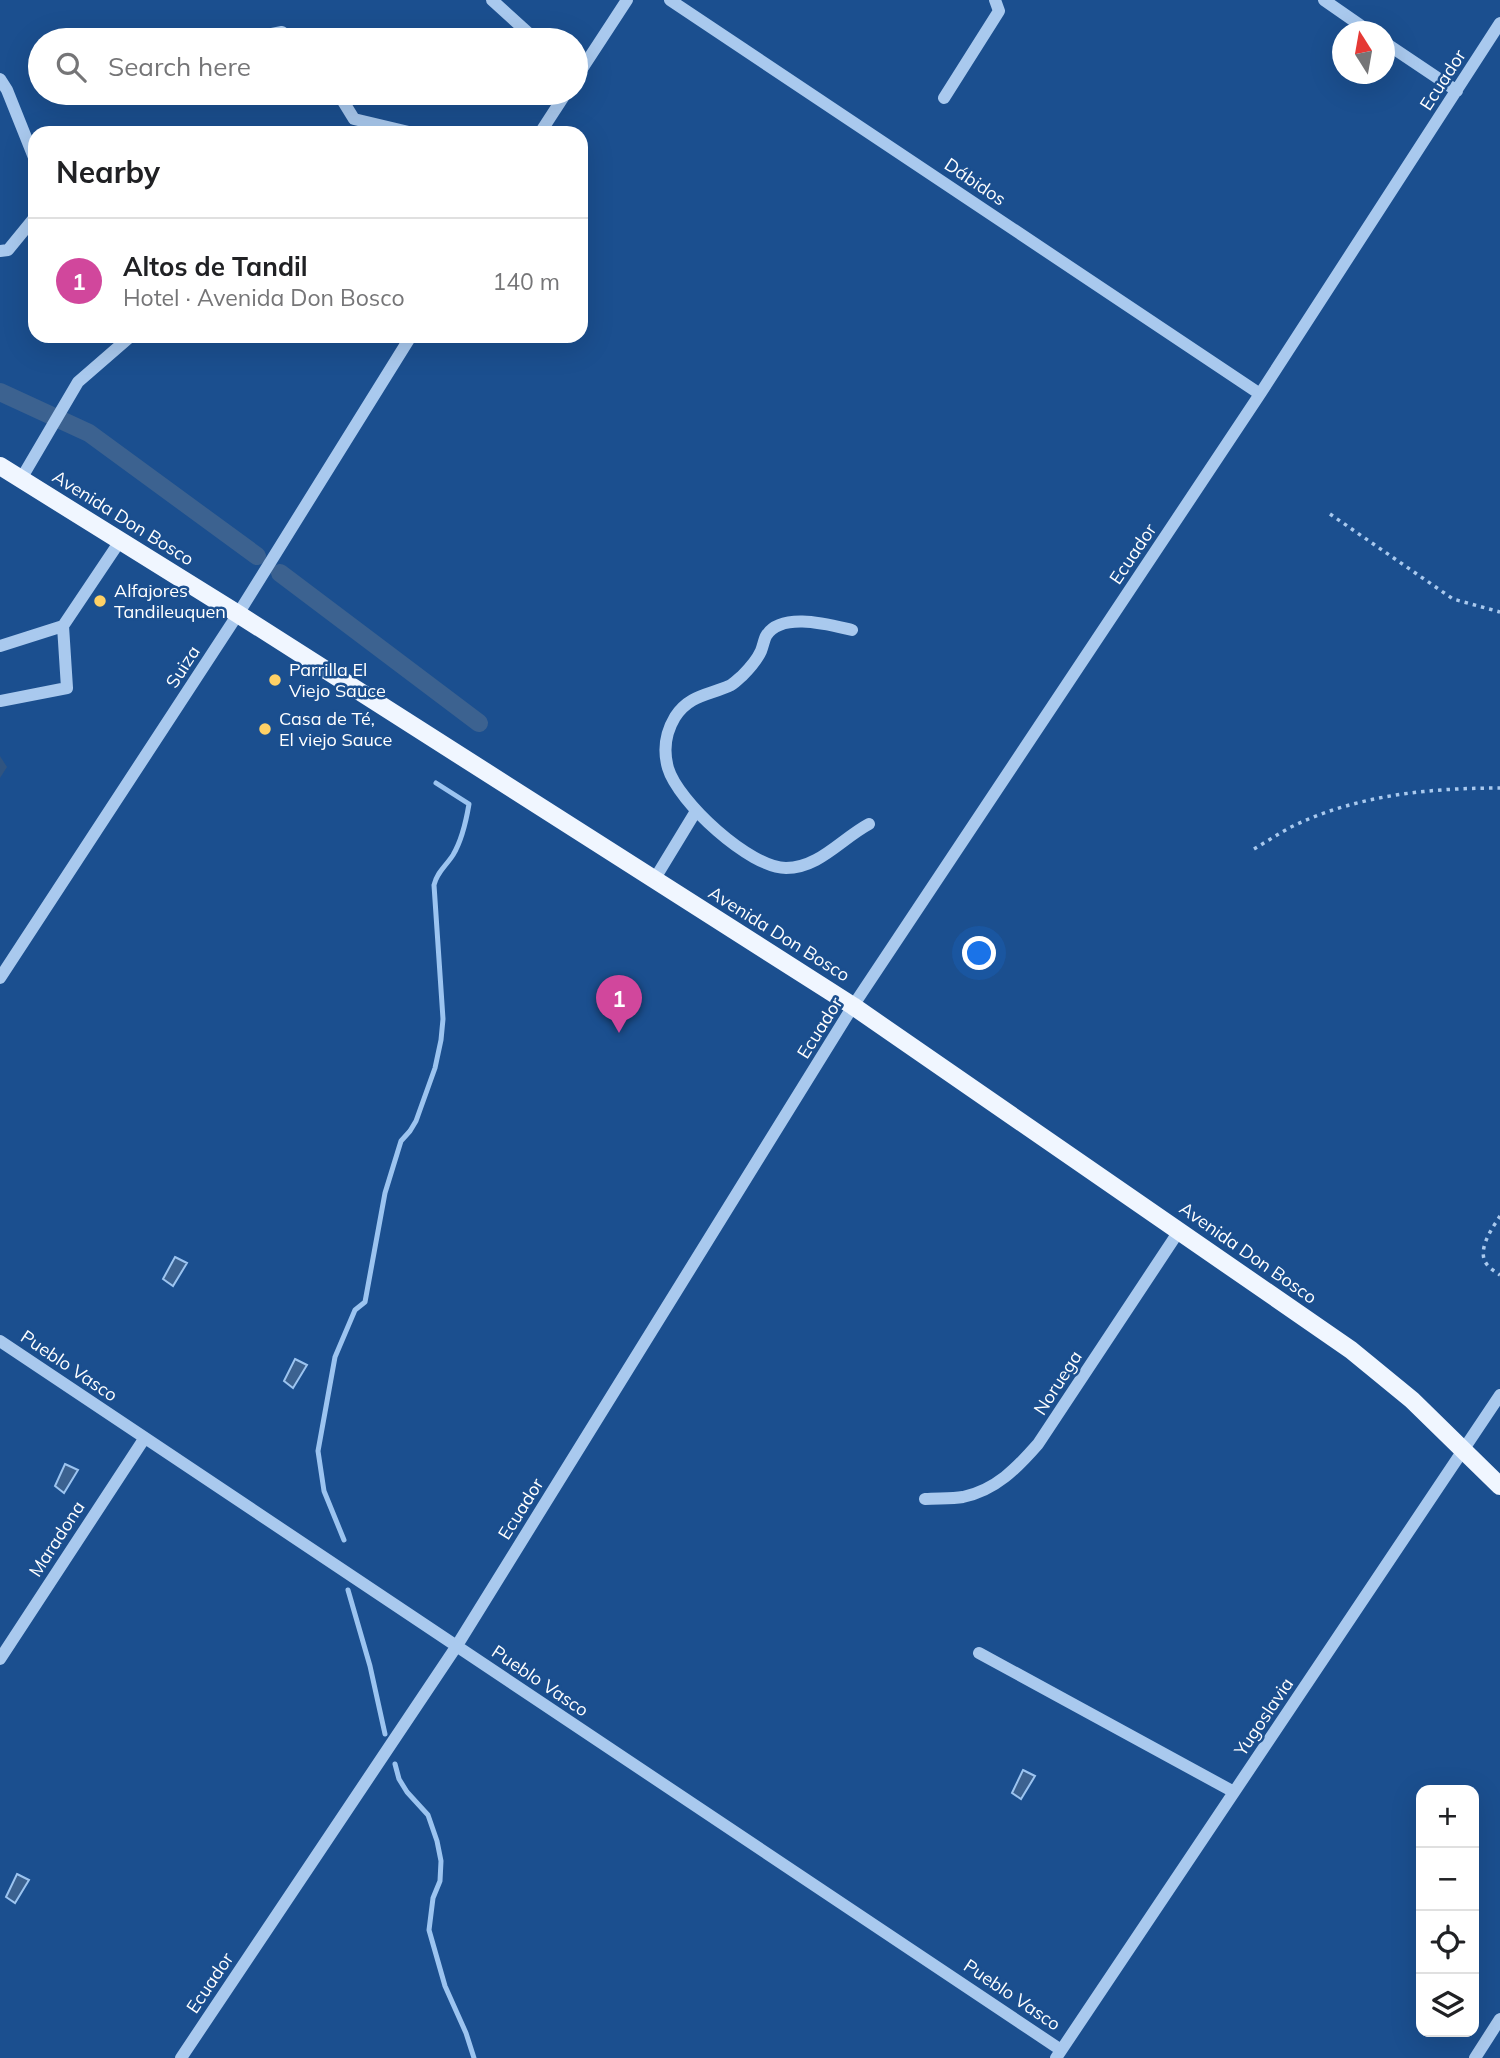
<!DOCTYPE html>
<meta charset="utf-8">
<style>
body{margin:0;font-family:Mulish,sans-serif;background:#f2f2f2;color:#202124}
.controls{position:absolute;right:21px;bottom:21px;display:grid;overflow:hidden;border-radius:14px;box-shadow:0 7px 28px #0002}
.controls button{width:63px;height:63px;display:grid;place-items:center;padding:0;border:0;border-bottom:2px solid #e0e0e0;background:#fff;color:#202124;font:35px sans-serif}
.compass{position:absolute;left:1332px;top:21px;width:63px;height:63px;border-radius:50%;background:#fff;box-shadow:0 7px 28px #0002;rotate:349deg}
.you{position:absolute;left:980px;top:954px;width:24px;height:24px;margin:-18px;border:5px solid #fff;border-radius:50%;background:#1a73e8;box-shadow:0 0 0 10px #1a73e833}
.badge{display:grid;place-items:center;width:46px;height:46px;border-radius:50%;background:#ea580c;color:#fff;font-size:23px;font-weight:700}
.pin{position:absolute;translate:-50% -58px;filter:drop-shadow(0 2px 4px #0008)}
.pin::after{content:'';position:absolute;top:37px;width:24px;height:21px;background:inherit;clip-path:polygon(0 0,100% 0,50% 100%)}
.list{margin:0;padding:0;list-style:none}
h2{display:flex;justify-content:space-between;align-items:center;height:91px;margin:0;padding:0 28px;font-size:30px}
h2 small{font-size:23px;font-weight:400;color:#757577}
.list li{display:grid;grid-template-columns:46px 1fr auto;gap:21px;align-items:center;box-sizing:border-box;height:126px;padding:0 28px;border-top:2px solid #e0e0e0}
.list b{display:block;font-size:26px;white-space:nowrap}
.list p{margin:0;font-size:23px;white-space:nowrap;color:#757577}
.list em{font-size:23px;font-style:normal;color:#757577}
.icon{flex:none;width:38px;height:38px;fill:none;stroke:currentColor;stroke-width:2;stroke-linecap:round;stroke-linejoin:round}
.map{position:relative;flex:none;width:1500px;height:2058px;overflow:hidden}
.search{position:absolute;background:#fff;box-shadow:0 7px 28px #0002;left:28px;top:28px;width:560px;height:77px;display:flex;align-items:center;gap:18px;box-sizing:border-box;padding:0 24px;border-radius:38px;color:#757577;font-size:26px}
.panel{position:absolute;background:#fff;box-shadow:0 7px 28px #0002;left:28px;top:126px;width:560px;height:217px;border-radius:21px}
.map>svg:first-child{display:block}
.water{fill:#3c6290;stroke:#9cc4f0;stroke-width:2}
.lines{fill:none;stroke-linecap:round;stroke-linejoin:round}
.stream{stroke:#9cc4f0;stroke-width:5}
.canal{stroke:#3c6290;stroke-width:18}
.path{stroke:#a9c9ee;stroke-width:3.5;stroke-dasharray:3.5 5;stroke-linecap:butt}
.minor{stroke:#a9c9ee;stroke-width:12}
.major{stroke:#f0f6ff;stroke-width:18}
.shaded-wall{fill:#305480}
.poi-dot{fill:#ffd166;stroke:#1b4f8f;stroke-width:2.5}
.labels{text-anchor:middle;stroke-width:5;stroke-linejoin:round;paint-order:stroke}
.street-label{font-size:18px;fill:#fff;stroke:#1b4f8f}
.poi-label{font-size:18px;fill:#fff;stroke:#1b4f8f;text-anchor:start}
</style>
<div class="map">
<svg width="1500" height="2058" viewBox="0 0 1500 2058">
<rect width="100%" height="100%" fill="#1b4f8f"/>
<!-- water -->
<path class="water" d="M 175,1257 L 187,1263 L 173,1286 L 163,1279 Z
M 295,1359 L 307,1365 L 293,1388 L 284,1381 Z
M 65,1464 L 78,1470 L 64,1493 L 55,1486 Z
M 1023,1770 L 1035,1776 L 1021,1799 L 1012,1793 Z
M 17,1874 L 29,1880 L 15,1903 L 6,1897 Z"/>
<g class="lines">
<!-- stream -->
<path class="stream" d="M 344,1540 L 324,1491 L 318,1451 L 335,1357 L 355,1310 L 365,1302 L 385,1193 L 401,1141 L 410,1131 L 416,1121 L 435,1068 L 441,1040 L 443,1019 L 434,885 C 437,872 446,866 453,855 C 462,840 466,822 469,804 L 436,783
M 348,1590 L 370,1666 L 385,1734
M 395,1764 L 399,1779 L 407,1792 L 428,1815 L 437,1841 L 441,1861 L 440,1881 L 433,1898 L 429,1930 L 445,1986 L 466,2033 L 474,2058"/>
<!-- canal -->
<path class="canal" d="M 0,392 L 89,433 L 257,556
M 280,573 L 479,723"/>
<!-- path -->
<path class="path" d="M 1330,514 L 1453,599 L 1500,612
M 1254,849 C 1266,842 1278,834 1291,827 C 1356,795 1429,788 1500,788
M 1500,1216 C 1493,1227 1480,1245 1484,1259 C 1486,1266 1494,1271 1500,1275"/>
<!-- minor -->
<path class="minor" d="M 492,0 L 536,40
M 670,0 L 1260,394
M 1324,0 L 1370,32
M 259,40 L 262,36 L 282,32 L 291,40
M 1384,42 L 1457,91
M 576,78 L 627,0
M 0,79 L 7,90 L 35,160
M 338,93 L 354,119 L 413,133
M 944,98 L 999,11 L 995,0
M 540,133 L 566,93
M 0,251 L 8,250 L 35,217
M 21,479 L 78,382 L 131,336
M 852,630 C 830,625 781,611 766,636 C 764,640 763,646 761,651 C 757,660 749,669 742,676 C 738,679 734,684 729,686 C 709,695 689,695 675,717 C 666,732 663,750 668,768 C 678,802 750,868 786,868 C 819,868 841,839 869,824
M 0,646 L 63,626 L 120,541
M 0,701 L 67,688 L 63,626
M 654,880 L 696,811
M 0,978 L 238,614 L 411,336
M 0,1341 C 352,1580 709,1811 1061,2050
M 925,1499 C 937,1498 951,1499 963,1497 C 996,1490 1017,1468 1038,1444 L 1179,1231
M 979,1653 L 1234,1792
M 0,1659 L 144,1439
M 181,2058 L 456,1647 L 853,1006 L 1260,394 L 1500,23
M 1056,2058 L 1500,1395
M 1475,2058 L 1500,2019"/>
<!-- major -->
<path class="major" d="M 0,466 L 238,614 L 853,1006 L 1351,1350 L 1412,1400 L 1500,1486"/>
</g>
<!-- shaded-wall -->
<path class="shaded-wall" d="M 0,756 L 7,767 L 0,778 Z"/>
<!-- markers -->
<g class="poi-dot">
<circle cx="100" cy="601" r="7"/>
<circle cx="275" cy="680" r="7"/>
<circle cx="265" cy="729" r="7"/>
</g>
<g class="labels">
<!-- street labels -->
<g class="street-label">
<text transform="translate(1443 80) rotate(-57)" y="6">Ecuador</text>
<text transform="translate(975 182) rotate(34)" y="6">Dábidos</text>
<text transform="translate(123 518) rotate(32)" y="6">Avenida Don Bosco</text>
<text transform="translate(1133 554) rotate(-56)" y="6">Ecuador</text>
<text transform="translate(183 667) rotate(-57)" y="6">Suiza</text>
<text transform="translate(779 934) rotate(32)" y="6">Avenida Don Bosco</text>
<text transform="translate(820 1028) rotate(-58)" y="6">Ecuador</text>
<text transform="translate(1248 1253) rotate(35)" y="6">Avenida Don Bosco</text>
<text transform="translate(69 1366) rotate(34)" y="6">Pueblo Vasco</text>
<text transform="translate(1058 1383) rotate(-57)" y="6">Noruega</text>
<text transform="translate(521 1509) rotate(-58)" y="6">Ecuador</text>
<text transform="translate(57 1539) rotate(-57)" y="6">Maradona</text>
<text transform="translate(540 1681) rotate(34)" y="6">Pueblo Vasco</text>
<text transform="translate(1264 1717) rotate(-56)" y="6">Yugoslavia</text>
<text transform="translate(210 1983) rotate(-56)" y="6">Ecuador</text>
<text transform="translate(1012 1995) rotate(34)" y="6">Pueblo Vasco</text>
</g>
<!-- poi labels -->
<g class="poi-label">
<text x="114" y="597">Alfajores<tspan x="114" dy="21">Tandileuquen</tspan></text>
<text x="289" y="676">Parrilla El<tspan x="289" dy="21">Viejo Sauce</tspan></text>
<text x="279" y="725">Casa de Té,<tspan x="279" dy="21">El viejo Sauce</tspan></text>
</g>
</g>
</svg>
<div class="controls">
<button>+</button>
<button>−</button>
<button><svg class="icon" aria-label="locate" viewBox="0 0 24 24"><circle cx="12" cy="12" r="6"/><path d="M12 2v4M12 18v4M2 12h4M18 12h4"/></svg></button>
<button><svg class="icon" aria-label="layers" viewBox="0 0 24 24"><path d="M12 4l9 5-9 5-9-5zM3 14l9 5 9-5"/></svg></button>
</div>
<svg class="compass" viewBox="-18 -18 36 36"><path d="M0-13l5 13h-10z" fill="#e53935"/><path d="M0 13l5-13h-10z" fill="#757577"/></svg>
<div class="you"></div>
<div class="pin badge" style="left:619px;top:1033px;background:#d1479c">1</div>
<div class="search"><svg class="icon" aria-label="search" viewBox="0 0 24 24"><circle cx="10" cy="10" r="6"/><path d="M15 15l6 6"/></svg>Search here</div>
<section class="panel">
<h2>Nearby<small></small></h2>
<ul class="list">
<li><span class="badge" style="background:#d1479c">1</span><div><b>Altos de Tandil</b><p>Hotel · Avenida Don Bosco</p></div><em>140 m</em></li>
</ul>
</section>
</div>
